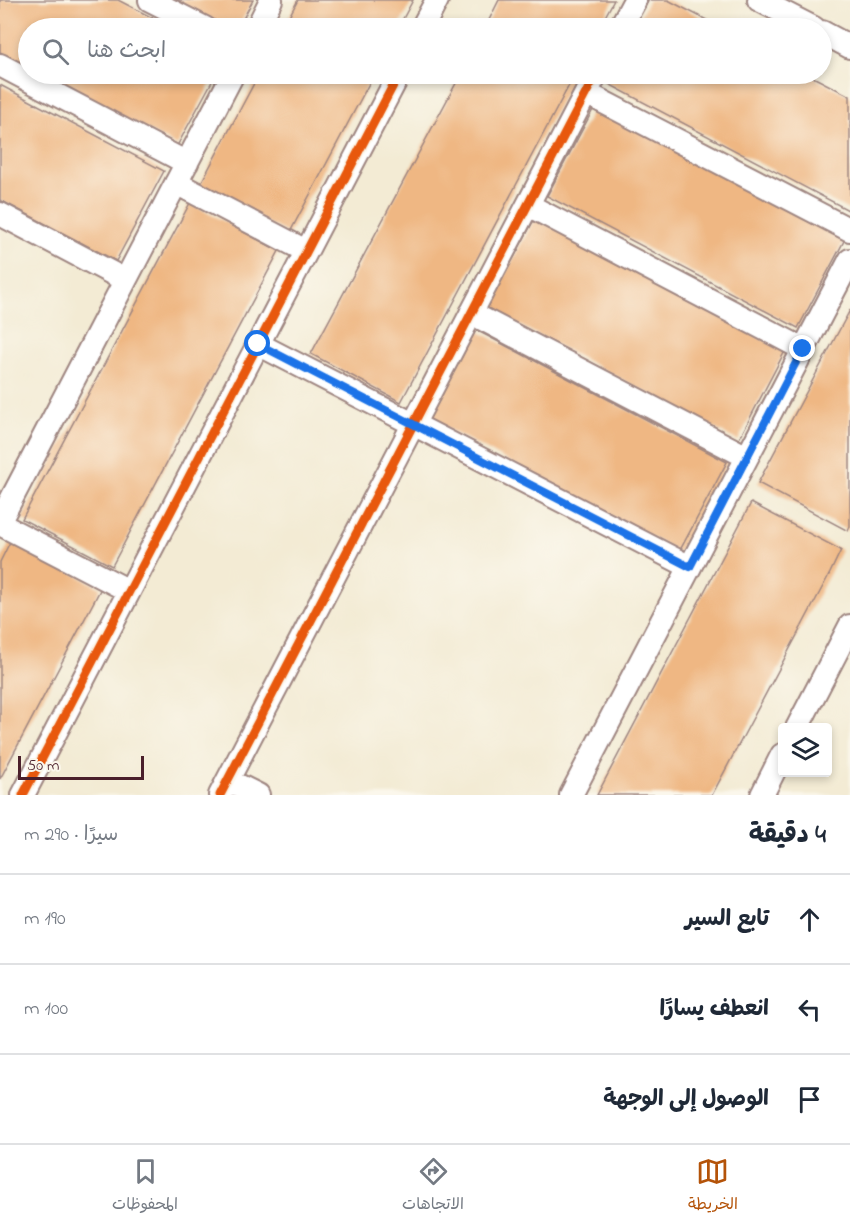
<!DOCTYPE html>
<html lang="ar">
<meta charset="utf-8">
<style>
body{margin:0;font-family:"Indie Flower","Playpen Sans Arabic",sans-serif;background:#f2f2f3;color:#1f2937;direction:rtl}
.controls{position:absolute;right:18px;bottom:18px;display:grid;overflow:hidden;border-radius:6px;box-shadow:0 3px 9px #0003}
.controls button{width:54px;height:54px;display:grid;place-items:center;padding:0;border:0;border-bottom:2px solid #e0e1e3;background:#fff;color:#1f2937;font:30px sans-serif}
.scale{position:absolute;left:18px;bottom:15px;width:126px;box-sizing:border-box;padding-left:6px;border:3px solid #4a1f2b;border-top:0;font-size:16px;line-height:21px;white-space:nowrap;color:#4a1f2b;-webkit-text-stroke:4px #fbf7ec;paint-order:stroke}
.stop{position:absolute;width:18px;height:18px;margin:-14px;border:4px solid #1a73e8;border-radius:50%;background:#fff}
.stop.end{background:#1a73e8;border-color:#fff;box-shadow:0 2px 6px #0008}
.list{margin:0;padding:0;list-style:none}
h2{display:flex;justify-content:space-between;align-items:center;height:78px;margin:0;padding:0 24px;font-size:26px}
h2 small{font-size:20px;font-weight:400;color:#747a83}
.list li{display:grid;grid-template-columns:39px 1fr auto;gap:18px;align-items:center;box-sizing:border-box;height:90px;padding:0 24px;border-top:2px solid #e0e1e3}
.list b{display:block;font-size:22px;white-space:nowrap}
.list em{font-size:20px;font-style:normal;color:#747a83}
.icon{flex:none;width:33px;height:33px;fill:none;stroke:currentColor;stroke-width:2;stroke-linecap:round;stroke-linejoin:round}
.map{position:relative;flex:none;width:850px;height:795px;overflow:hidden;direction:ltr}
.search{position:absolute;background:#fff;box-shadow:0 3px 9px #0003;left:18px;right:18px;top:18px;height:66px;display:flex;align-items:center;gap:15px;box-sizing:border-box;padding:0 21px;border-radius:33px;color:#747a83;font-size:22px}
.sheet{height:348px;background:#fff}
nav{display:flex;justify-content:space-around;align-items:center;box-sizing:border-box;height:84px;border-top:2px solid #e0e1e3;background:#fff;font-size:16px;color:#747a83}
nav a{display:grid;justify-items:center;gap:3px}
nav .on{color:#b45309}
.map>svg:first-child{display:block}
.building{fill:#efb783}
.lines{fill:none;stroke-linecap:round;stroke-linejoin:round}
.minor-casing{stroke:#9e8580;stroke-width:26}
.minor{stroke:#fff;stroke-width:22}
.cycleway-casing{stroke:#fbf7ec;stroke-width:13}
.cycleway{stroke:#e8590c;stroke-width:9}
.route{stroke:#1a73e8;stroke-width:8}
</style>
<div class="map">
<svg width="850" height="795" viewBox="0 0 850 795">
<rect width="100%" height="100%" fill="#fbf7ec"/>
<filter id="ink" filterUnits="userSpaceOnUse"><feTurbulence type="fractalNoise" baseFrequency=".0167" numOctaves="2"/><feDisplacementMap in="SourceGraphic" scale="12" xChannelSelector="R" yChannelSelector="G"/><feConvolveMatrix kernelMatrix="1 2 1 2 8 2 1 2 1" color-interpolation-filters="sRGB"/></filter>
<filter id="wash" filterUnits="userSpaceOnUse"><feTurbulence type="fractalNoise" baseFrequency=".008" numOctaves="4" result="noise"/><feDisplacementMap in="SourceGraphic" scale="24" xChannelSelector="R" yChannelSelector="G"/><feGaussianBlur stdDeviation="1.35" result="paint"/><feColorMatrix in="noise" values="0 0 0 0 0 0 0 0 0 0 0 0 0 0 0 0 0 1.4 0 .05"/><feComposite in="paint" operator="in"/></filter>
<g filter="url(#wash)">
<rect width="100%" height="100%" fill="#f3ebd4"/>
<g id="blocks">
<!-- building -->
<path class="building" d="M 0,0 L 118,0 L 172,28 L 28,28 L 28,67 L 0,52 Z
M 172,0 L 253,0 L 238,28 L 226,28 Z
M 298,0 L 413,0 L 398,28 L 283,28 Z
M 499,0 L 614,0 L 599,28 L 485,28 Z
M 649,0 L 668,0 L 722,28 L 633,28 Z
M 40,74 L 216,74 L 177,146 Z
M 259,74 L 374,74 L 289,234 L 199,187 Z
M 461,74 L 575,74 L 401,402 L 311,354 Z
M 610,74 L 807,74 L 850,96 L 850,211 L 605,82 Z
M 0,85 L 164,171 L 116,261 L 0,200 Z
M 595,106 L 845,239 L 798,328 L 547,196 Z
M 190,203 L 279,251 L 112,566 L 22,519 Z
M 535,218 L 785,351 L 738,441 L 487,308 Z
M 850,310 L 850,526 L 848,531 L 758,483 Z
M 476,330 L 727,462 L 679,552 L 429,419 Z
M 751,503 L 841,550 L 830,573 L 712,795 L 597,795 Z
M 11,540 L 101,588 L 0,779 L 0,562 Z"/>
</g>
</g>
<g filter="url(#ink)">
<use href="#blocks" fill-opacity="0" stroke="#9e8580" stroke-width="1.5"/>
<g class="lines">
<defs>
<path id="minor" d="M 150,0 L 205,28
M 759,0 L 814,28
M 257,28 L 271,0
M 422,28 L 437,0
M 620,28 L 635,0
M 822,32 L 850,47
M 0,65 L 187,163
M 586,93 L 850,230
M 176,183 L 306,251
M 528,205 L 803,349
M 0,214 L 125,280
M 471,313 L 747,457
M 258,344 L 690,567
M 0,521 L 233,74
M 0,524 L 129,591
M 797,728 L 850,626
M 228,780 L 258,795
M 23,795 L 399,74
M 220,795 L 596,74
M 571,795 L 850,260
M 762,795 L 782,755"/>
</defs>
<!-- minor casing -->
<use href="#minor" class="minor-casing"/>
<!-- minor -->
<use href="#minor" class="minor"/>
<defs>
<path id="cycleway" d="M 23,795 L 399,74
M 220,795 L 596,74"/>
</defs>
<!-- cycleway casing -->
<use href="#cycleway" class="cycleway-casing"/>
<!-- cycleway -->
<use href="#cycleway" class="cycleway"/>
</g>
</g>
<g class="lines" filter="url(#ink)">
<!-- route -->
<path class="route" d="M 258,344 L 690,567 L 803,349"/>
</g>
</svg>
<div class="controls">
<button><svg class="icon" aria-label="layers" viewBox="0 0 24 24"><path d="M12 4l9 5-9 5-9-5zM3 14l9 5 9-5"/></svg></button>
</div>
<div class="scale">50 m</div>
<div class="stop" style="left:258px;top:344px"></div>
<div class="stop end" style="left:803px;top:349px"></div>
<div class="search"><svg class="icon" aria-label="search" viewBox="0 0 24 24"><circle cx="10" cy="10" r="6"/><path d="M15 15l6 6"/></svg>ابحث هنا</div>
</div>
<section class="sheet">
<h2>4 دقيقة<small>سيرًا · 290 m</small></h2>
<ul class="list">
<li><svg class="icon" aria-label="ahead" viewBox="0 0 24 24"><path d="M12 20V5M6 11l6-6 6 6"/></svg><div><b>تابع السير</b></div><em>190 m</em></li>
<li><svg class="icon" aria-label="left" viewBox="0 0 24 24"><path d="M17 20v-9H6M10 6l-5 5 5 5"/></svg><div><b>انعطف يسارًا</b></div><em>100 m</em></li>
<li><svg class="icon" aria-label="arrive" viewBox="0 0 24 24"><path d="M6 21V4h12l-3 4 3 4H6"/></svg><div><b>الوصول إلى الوجهة</b></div></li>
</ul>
</section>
<nav>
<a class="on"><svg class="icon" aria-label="map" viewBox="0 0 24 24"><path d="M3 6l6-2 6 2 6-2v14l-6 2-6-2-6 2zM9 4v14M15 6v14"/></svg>الخريطة</a>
<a><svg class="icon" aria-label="directions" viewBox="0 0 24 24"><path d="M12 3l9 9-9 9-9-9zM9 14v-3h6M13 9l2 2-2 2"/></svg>الاتجاهات</a>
<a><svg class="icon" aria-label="saved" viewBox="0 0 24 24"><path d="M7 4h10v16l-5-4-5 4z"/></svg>المحفوظات</a>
</nav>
